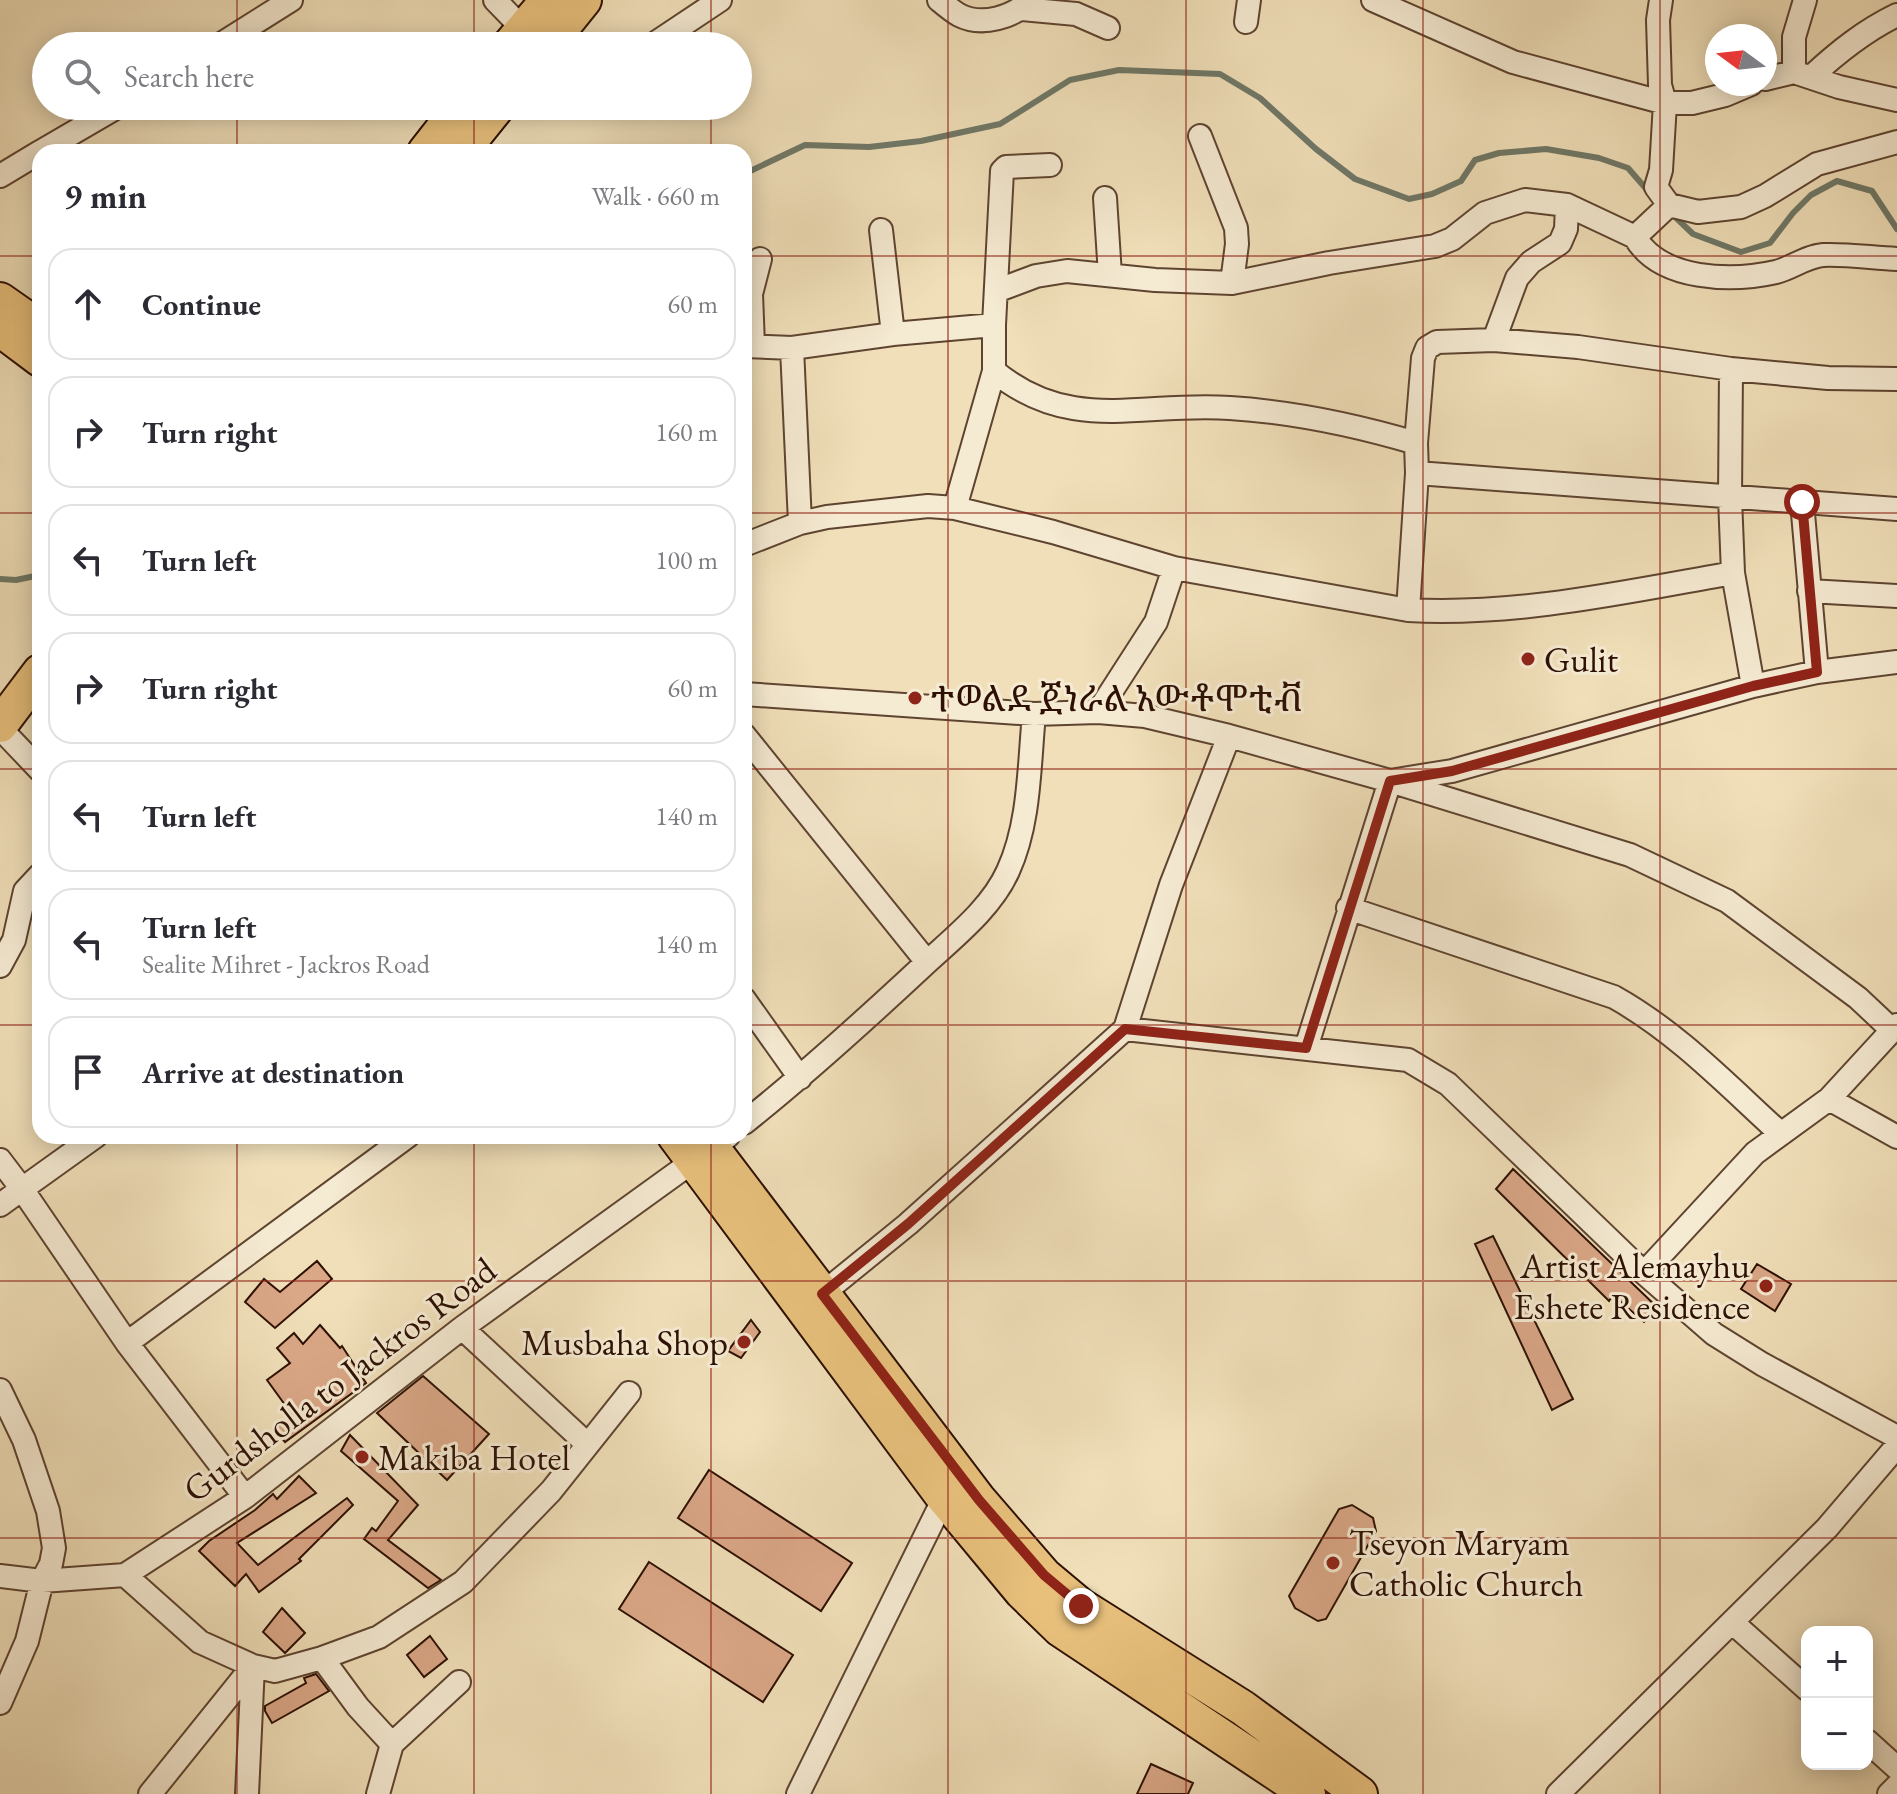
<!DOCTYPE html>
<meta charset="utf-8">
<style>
body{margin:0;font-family:"EB Garamond","Noto Serif Ethiopic",serif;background:#f7f7f7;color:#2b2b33}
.controls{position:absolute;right:24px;bottom:24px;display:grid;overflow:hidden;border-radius:16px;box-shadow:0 4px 20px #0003}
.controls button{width:72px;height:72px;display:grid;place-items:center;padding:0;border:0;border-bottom:2px solid #e1e1e2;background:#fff;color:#2b2b33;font:40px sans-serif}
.compass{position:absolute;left:1705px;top:24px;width:72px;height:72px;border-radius:50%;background:#fff;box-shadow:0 4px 20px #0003;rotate:285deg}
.stop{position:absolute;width:24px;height:24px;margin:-18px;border:6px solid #8f2418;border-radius:50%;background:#fff}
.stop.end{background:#8f2418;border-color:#fff;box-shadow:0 2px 8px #0008}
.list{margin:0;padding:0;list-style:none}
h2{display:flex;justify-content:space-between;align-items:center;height:104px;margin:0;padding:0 32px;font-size:34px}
h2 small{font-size:26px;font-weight:400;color:#7c7c81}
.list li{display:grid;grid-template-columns:52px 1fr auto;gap:24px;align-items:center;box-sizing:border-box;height:112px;margin:0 16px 16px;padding:0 16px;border:2px solid #e1e1e2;border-radius:24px}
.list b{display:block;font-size:30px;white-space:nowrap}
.list p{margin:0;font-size:26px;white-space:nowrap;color:#7c7c81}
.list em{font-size:26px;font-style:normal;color:#7c7c81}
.icon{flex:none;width:44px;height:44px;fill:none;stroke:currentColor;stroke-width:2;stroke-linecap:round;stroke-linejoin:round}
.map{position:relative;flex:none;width:1897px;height:1794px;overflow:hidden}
.search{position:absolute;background:#fff;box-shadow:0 4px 20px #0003;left:32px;top:32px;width:720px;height:88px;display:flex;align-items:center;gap:20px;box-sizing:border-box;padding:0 28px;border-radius:44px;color:#7c7c81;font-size:30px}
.panel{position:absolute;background:#fff;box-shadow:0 4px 20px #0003;left:32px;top:144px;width:720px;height:1000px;border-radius:24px}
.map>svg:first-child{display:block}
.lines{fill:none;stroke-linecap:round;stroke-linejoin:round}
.stream{stroke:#6f7867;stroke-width:6}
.building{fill:#daa787;stroke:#2d1003;stroke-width:2}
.minor-casing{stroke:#5e4430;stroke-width:26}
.primary-casing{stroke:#2d1003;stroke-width:38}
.minor{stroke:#f5ead2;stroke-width:22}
.primary{stroke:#e8c07c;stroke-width:34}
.route{stroke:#8f2418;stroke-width:10}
.grid{fill:none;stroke:#8f2418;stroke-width:2;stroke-opacity:0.55}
.poi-dot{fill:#8f2418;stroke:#f5ead2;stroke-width:3}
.labels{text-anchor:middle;stroke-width:6;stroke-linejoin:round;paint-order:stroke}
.poi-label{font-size:36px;fill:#2d1003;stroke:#f5ead2;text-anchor:start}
.street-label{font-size:36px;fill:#2d1003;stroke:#f5ead2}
</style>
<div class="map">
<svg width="1897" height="1794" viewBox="0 0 1897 1794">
<rect width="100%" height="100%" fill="#f0dfb9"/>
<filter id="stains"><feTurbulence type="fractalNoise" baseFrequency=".0025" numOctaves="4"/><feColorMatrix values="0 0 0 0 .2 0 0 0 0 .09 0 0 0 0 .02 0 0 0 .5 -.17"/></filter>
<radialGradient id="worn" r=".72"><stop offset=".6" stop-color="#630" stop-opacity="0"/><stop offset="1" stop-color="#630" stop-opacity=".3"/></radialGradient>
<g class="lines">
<!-- stream -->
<path class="stream" d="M 744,174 L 805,145 L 869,147 L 921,141 L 1000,124 L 1070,80 L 1119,70 L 1220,74 L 1260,98 L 1316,149 L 1355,179 L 1409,199 L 1432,194 L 1461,181 L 1475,160 L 1499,153 L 1546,149 L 1599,158 L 1628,168 L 1648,191
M 1671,213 L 1693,234 L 1741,252 L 1770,243 L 1793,213 L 1811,195 L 1837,181 L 1872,191 L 1897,229
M 0,579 L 16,580 L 40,575"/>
</g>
<!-- building -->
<path class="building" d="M 1513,1169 L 1658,1308 L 1644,1322 L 1613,1295 L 1609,1301 L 1496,1189 Z
M 1493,1236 L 1573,1399 L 1552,1410 L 1475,1244 Z
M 317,1261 L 332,1279 L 275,1328 L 245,1302 L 264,1279 L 280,1292 Z
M 1757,1264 L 1791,1284 L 1775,1311 L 1741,1289 Z
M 751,1320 L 760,1332 L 741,1358 L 728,1351 Z
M 320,1325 L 340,1348 L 342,1346 L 366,1383 L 285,1442 L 275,1429 L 293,1416 L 267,1380 L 290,1363 L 277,1348 L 294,1333 L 303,1344 Z
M 423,1376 L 489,1434 L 447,1480 L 377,1413 Z
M 350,1435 L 418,1505 L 388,1540 L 441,1580 L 428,1588 L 364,1539 L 372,1528 L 376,1531 L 398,1501 L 341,1451 Z
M 709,1470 L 852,1563 L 821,1611 L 678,1518 Z
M 299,1476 L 316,1493 L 237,1543 L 258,1565 L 347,1498 L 353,1505 L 299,1559 L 301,1561 L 259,1592 L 246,1574 L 235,1586 L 199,1551 L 209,1541 L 255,1510 L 273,1494 L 277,1499 Z
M 1352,1505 L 1373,1518 L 1376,1531 L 1326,1619 L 1318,1621 L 1295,1608 L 1289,1596 L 1339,1509 Z
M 649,1562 L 793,1655 L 763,1702 L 619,1609 Z
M 282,1608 L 305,1633 L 285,1653 L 263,1632 Z
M 430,1636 L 447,1659 L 424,1677 L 407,1655 Z
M 316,1674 L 329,1691 L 272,1723 L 265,1711 L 265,1706 L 306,1683 L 304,1678 Z
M 1151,1764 L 1193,1783 L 1188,1794 L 1137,1794 Z"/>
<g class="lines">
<defs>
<path id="minor" d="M 495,0 L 523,29
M 939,0 C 945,5 952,11 959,15 C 982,27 1014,17 1030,0
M 1373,0 L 1513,62 L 1665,103 L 1692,103 L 1725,95 L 1751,84
M 1661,0 L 1658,20 L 1660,85 L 1665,103 L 1661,170 L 1656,187 L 1669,205 L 1698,212 L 1741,207 L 1765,196 L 1817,164 L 1897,142
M 1022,9 L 1076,14 L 1108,28
M 1246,22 L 1249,0
M 218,46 L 291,0
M 651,46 L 720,0
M 1794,72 L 1794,37 L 1805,0
M 1812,76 C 1838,52 1864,31 1897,15
M 1765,79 L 1794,72 L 1839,87 L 1897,100
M 1200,136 L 1236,228 L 1237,244 L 1232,283
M 40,152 L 119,106
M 1050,165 L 1006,167 L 1002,171 L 994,325 L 994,371 C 1071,435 1143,401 1230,408 C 1293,412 1355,425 1416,443
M 0,176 L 40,152
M 1105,198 L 1110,275
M 881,230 L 893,334
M 1635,237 C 1660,281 1732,282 1776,272 C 1792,268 1807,256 1823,255 C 1847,254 1873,258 1897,259
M 996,291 L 1036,276 L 1067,271 L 1155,280 L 1232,283 L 1329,263 L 1435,246 L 1452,239 L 1485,213 L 1525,200 L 1567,205 L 1635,237 L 1669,205
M 1494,340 L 1517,278 L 1531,262 L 1560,243 L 1566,229 L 1567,205
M 744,346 L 792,348 L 893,334 L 994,325
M 753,346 L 751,294 L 760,259
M 792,348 L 800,523
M 1897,379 L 1828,378 L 1731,369 L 1578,347 L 1494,340 L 1437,342 L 1427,348 L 1423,358 L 1416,443 L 1417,473 L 1897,509
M 1802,502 L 1817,672
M 955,508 L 994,371
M 744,545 L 800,523 L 827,517 L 928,506 L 955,508 L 1053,532 L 1174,568 L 1156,622 L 1098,712
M 1174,568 L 1408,610 C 1517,616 1625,592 1733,573 L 1730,498 L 1731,369
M 1733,573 L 1753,686
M 1809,591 L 1897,596
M 1408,610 L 1417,473
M 744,694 L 1034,714 C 1029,766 1030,823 1008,871 C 991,909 953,938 923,966 C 865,1020 806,1074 744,1123
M 1034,714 L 1098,712 L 1145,716 L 1229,736 L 1390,781 L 1306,1048
M 0,728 L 40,770
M 744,735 L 927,962
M 1348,908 L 1614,997 C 1677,1032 1728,1086 1781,1134
M 0,966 L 14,940 L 25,891 L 40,875
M 744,999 L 800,1078
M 1125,1029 L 1171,885 L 1229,736
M 1892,1030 L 1858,998 L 1727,901 L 1630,855 L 1390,781 L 1452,771 L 1753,686 L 1817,672 L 1897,662
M 1829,1099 L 1897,1137
M 0,1160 L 22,1189 L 96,1136
M 0,1205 L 22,1189 L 127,1343 L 245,1497
M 1644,1273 L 1755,1153 L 1829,1099 L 1897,1025
M 822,1294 L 908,1224 L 1125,1029 L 1408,1060 L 1448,1084 L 1644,1273 L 1714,1334 L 1762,1364 L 1897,1437
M 462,1328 L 587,1444
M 127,1343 L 408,1136
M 0,1390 L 24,1440 L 48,1511 L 54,1548 L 51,1564 L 42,1581 L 27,1641 L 0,1703
M 125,1575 L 200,1642 L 253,1666 L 275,1671 L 322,1658 L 379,1637 L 463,1582 L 551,1491 L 629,1393
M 0,1576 L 42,1581 L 125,1575 L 245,1497 L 462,1328 L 728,1136
M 1733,1623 L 1807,1689
M 322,1658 L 358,1707 L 392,1744
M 1867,1741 L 1897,1768
M 150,1794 L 253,1666
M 247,1794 L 253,1666
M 378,1794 L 392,1744 L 459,1682
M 798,1794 L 944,1498
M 1558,1794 L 1827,1528 L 1897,1446
M 1889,1794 L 1897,1786"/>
<path id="primary" d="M 509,46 L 548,0
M 547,46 L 584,0
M 425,152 L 461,106
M 461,152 L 498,106
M 0,300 L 40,328
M 0,329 L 40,359
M 0,725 L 40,672
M 675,1136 L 944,1498 L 1022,1592 L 1060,1629 L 1308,1794
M 703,1136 L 979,1500 L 1044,1575 L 1081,1606 L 1243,1708 L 1360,1794"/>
</defs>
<!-- minor casing -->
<use href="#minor" class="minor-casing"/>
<!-- primary casing -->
<use href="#primary" class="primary-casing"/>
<!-- minor -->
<use href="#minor" class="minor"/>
<!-- primary -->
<use href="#primary" class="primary"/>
</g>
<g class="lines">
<!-- route -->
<path class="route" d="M 1081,1606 L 1044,1575 L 979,1500 L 822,1294 L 908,1224 L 1125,1029 L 1306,1048 L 1390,781 L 1452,771 L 1753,686 L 1817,672 L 1802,502"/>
</g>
<!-- grid -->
<path class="grid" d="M 237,0 L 237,46M 474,0 L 474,46M 711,0 L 711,46M 948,0 L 948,1794M 1186,0 L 1186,1794M 1423,0 L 1423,1794M 1660,0 L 1660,1794M 237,106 L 237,152M 474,106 L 474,152M 711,106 L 711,152M 0,256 L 40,256M 744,256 L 1897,256M 0,513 L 40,513M 744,513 L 1897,513M 0,769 L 40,769M 744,769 L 1897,769M 0,1025 L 40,1025M 744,1025 L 1897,1025M 237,1136 L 237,1794M 474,1136 L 474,1794M 711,1136 L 711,1794M 0,1281 L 1897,1281M 0,1538 L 1897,1538"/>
<!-- markers -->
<g class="poi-dot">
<circle cx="1528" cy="659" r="8"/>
<circle cx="915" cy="698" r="8"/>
<circle cx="1766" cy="1286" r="8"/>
<circle cx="744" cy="1342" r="8"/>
<circle cx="362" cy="1457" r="8"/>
<circle cx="1333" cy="1563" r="8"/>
</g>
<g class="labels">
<!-- poi labels -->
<g class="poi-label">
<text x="1544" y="672">Gulit</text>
<text x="931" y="711">ተወልደ ጀነራል አውቶሞቲቭ</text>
<text x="1750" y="1278" text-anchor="end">Artist Alemayhu<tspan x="1750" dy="41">Eshete Residence</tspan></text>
<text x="728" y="1355" text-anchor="end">Musbaha Shop</text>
<text x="378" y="1470">Makiba Hotel</text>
<text x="1349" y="1555">Tseyon Maryam<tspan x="1349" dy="41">Catholic Church</tspan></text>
</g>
<!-- street labels -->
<g class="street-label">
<text transform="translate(339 1379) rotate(-37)" y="13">Gurdsholla to Jackros Road</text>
</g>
</g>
<rect width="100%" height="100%" filter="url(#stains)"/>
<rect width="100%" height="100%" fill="url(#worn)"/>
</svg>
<div class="controls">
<button>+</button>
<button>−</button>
</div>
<svg class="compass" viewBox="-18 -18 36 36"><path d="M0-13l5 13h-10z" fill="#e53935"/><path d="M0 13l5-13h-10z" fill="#7c7c81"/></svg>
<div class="stop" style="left:1802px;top:502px"></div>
<div class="stop end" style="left:1081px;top:1606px"></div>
<div class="search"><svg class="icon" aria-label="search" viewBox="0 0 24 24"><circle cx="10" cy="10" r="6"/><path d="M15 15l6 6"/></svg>Search here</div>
<section class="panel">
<h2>9 min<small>Walk · 660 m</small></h2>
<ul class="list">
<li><svg class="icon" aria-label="ahead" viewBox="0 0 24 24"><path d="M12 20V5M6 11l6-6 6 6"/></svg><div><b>Continue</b></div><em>60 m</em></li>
<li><svg class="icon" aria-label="right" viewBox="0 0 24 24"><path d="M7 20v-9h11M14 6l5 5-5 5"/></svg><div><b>Turn right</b></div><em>160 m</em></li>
<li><svg class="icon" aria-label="left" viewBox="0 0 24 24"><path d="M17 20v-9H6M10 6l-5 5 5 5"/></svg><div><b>Turn left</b></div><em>100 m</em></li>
<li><svg class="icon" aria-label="right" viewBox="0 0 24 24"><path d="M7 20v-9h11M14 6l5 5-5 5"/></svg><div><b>Turn right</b></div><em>60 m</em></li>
<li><svg class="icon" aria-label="left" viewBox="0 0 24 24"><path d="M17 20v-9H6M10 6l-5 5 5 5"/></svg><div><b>Turn left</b></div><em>140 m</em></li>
<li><svg class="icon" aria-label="left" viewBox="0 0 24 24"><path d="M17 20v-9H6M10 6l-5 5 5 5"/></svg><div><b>Turn left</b><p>Sealite Mihret - Jackros Road</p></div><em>140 m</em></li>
<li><svg class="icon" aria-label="arrive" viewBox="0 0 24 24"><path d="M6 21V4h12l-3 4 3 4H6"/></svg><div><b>Arrive at destination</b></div></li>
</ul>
</section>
</div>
